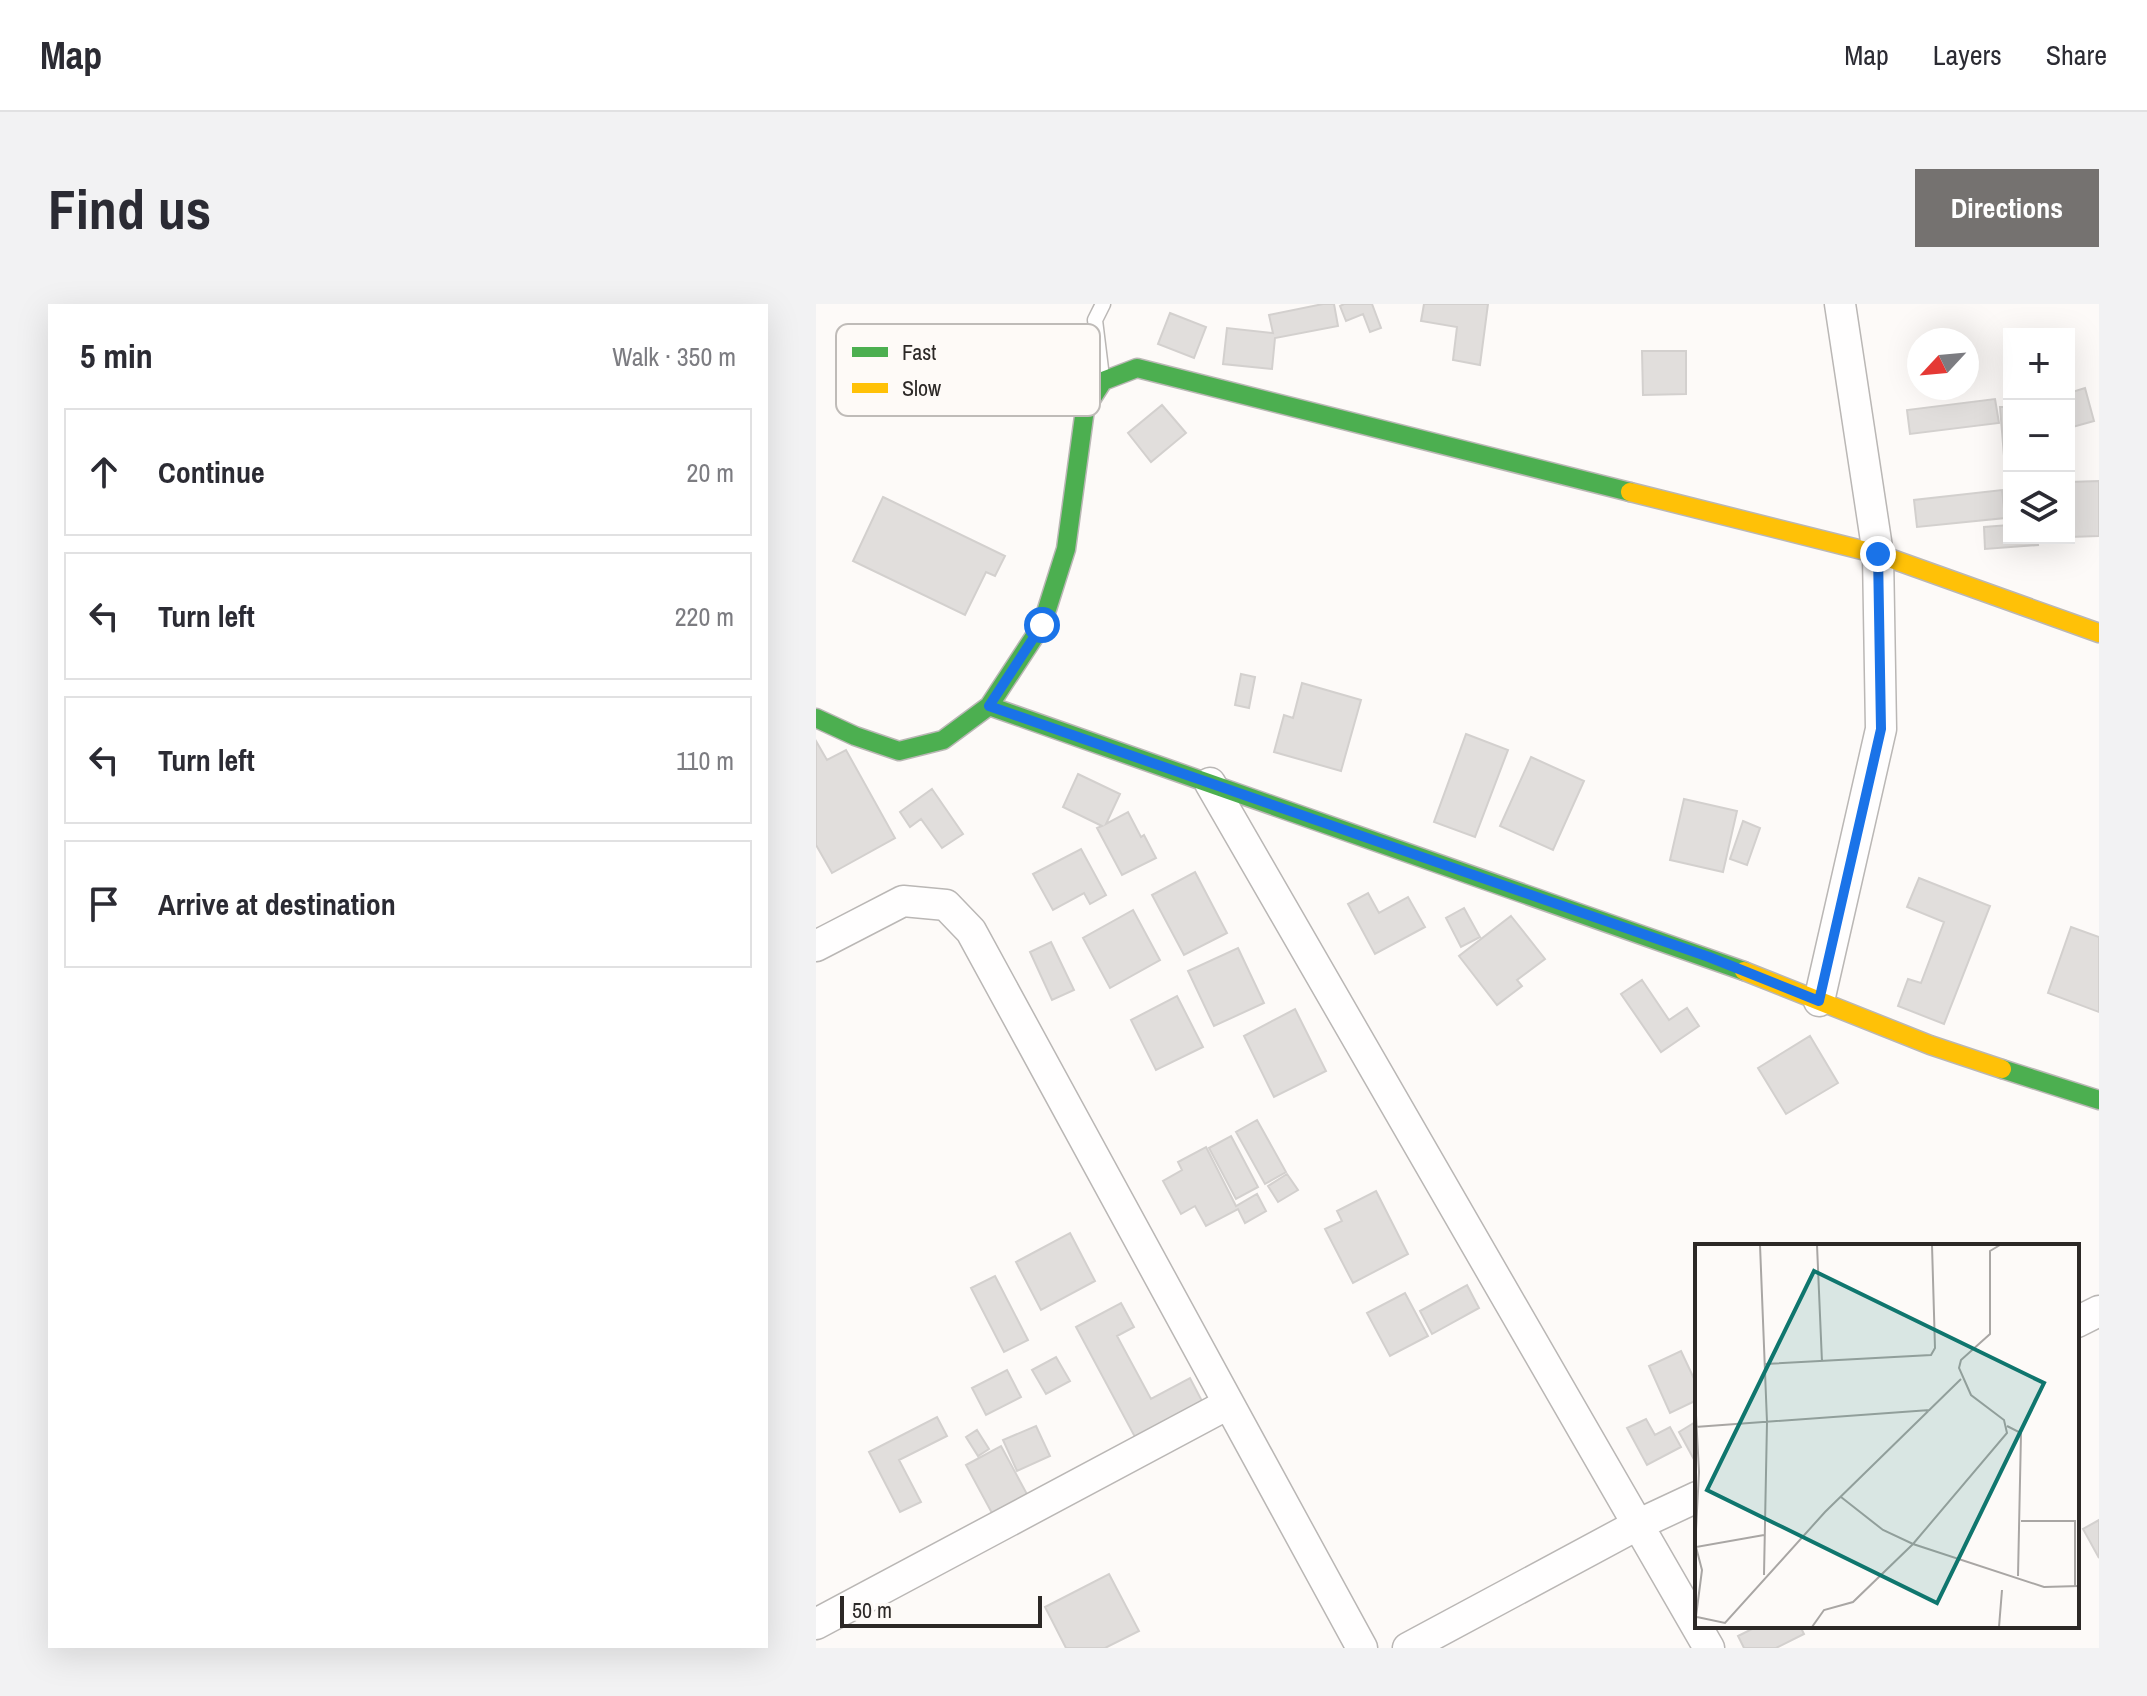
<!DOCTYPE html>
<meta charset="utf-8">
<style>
body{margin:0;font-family:"Archivo Narrow",sans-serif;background:#f2f2f3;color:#2b2b33}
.controls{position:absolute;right:24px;top:24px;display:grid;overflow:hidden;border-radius:0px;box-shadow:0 8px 32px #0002}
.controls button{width:72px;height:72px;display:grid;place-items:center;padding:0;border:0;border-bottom:2px solid #e1e1e2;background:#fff;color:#2b2b33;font:40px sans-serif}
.compass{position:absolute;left:1091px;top:24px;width:72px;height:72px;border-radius:50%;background:#fff;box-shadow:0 8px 32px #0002;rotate:244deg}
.scale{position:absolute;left:24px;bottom:20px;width:202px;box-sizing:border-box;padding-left:8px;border:4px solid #2c2826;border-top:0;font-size:22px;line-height:28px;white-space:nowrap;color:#2c2826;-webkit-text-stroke:6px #fefaf7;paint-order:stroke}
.stop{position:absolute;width:24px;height:24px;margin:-18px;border:6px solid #1a73e8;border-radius:50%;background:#fff}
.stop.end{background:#1a73e8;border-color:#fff;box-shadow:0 2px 8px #0008}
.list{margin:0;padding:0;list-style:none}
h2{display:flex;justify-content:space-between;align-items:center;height:104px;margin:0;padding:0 32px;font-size:34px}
h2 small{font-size:26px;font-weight:400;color:#7c7c81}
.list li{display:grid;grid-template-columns:52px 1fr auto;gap:24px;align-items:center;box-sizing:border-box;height:128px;margin:0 16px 16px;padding:0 16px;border:2px solid #e1e1e2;border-radius:0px}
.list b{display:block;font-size:30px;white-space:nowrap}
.list em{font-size:26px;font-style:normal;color:#7c7c81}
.icon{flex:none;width:44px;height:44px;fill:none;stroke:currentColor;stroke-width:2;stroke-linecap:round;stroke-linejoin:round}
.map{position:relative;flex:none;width:1283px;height:1344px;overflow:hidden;border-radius:0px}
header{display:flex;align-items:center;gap:48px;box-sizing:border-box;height:112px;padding:0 40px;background:#fff;border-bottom:2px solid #e1e1e2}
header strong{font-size:38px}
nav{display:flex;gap:44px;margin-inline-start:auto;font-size:28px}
.intro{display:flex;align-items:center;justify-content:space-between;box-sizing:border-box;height:192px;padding:0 48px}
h1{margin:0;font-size:56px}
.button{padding:20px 36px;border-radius:0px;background:#757270;color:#fff;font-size:28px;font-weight:700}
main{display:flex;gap:48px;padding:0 48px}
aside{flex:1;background:#fff;border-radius:0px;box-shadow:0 8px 32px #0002}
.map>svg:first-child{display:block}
.building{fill:#e1dedc;stroke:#d3d0ce;stroke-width:2}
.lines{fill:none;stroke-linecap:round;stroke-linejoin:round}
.lane-casing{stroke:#bab7b5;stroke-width:17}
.street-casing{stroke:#bab7b5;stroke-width:33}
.fast-casing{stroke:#bab7b5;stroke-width:21}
.slow-casing{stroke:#bab7b5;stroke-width:21}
.lane{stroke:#fffefe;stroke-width:14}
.street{stroke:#fffefe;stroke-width:30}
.fast{stroke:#4caf50;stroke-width:18}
.slow{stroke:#ffc107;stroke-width:18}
.route{stroke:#1a73e8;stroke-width:10}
.inset-road{fill:none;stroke:#a9a6a4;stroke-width:2}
.view{fill:#0f766e;fill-opacity:0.15;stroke:#0f766e;stroke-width:4}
.inset-edge{fill:none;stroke:#2c2826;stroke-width:4}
.key{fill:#fefaf7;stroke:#bfbbb8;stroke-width:2}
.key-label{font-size:22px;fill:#2c2826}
</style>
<header>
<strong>Map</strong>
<nav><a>Map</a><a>Layers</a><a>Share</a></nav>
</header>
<div class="intro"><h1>Find us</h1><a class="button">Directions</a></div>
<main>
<aside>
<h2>5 min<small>Walk · 350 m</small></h2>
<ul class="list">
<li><svg class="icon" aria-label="ahead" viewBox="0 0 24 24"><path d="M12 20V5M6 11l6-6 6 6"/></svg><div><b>Continue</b></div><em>20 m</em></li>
<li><svg class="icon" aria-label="left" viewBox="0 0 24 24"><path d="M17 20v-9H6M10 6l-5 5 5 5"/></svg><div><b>Turn left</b></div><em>220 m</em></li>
<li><svg class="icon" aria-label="left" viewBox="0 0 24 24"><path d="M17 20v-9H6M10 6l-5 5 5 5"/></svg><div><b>Turn left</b></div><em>110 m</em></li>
<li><svg class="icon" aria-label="arrive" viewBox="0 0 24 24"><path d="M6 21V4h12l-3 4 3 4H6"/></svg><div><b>Arrive at destination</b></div></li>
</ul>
</aside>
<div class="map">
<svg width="1283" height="1344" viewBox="0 0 1283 1344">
<rect width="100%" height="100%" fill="#fdfaf8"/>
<!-- building -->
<path class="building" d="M 507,0 L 518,0 L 522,22 L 459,34 L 456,65 L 407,60 L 411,24 L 457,29 L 453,11 Z
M 528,0 L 556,0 L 565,24 L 554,28 L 547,10 L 530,17 L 524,2 Z
M 608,0 L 672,0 L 664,61 L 637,56 L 641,23 L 605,17 Z
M 354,9 L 390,23 L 378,54 L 342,40 Z
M 826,47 L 870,47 L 870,90 L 827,91 Z
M 1269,84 L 1278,117 L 1253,124 L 1253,89 Z
M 1179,95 L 1183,119 L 1094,130 L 1091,106 Z
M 346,101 L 370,129 L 335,158 L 312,129 Z
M 1184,103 L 1193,103 L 1193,213 Z
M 1283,177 L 1283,232 L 1253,233 L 1253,178 Z
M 1186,186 L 1189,214 L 1101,223 L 1098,196 Z
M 67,193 L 189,252 L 179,272 L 170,268 L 149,311 L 37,257 Z
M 1193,221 L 1193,234 L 1221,234 L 1222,241 L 1169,245 L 1168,223 Z
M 425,370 L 439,373 L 433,404 L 419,401 Z
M 486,379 L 545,396 L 525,467 L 458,448 L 468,411 L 477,414 Z
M 650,430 L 692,446 L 659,533 L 618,518 Z
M 0,437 L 11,456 L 30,446 L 79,534 L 16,569 L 0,541 Z
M 715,453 L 768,477 L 737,546 L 684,522 Z
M 262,470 L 304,490 L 290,520 L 312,508 L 325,533 L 328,531 L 340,554 L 306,571 L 281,524 L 286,522 L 247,503 Z
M 116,485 L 147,530 L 126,544 L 105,515 L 94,523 L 84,508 Z
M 868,495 L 921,507 L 907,568 L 854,556 Z
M 927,517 L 944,524 L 931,561 L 914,555 Z
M 265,545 L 290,591 L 274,600 L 268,589 L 237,606 L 217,570 Z
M 379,568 L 411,629 L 368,651 L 336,591 Z
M 1103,574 L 1174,602 L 1128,720 L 1082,702 L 1092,675 L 1105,679 L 1128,618 L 1091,603 Z
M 552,589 L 563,609 L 592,593 L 609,623 L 559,650 L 532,600 Z
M 648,604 L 664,633 L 645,643 L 630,614 Z
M 317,606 L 344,656 L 294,684 L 267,634 Z
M 695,612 L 729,655 L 701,676 L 706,682 L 681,701 L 643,652 Z
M 1255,623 L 1283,633 L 1283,708 L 1232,689 Z
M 235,638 L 258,686 L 236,696 L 214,648 Z
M 422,644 L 448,699 L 398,722 L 372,667 Z
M 826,676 L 853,716 L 871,704 L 883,722 L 845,748 L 805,690 Z
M 361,692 L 387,743 L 340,766 L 315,716 Z
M 479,705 L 510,767 L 458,793 L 428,732 Z
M 994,732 L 1022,779 L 970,810 L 942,764 Z
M 441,816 L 470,868 L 449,880 L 420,828 Z
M 415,832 L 442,883 L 420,895 L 393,844 Z
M 390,843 L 420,902 L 441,890 L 450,907 L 429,919 L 422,905 L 390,922 L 379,902 L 365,910 L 347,877 L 366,866 L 362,858 Z
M 471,870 L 482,886 L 462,898 L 452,882 Z
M 560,887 L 592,950 L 537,979 L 509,925 L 526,917 L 521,907 Z
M 254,929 L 279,977 L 225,1006 L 200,958 Z
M 179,972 L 212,1036 L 188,1048 L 155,984 Z
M 651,981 L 663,1004 L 616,1030 L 604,1007 Z
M 589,989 L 612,1032 L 574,1052 L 551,1009 Z
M 305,999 L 318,1023 L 301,1032 L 335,1095 L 374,1074 L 386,1097 L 319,1133 L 260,1023 Z
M 865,1047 L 881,1081 L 881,1096 L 854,1109 L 833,1062 Z
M 240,1053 L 254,1077 L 230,1090 L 216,1066 Z
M 191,1066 L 205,1093 L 170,1111 L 156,1084 Z
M 121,1113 L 131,1132 L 83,1156 L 105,1198 L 84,1208 L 53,1148 Z
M 830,1115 L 839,1131 L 854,1123 L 865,1143 L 831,1161 L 811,1124 Z
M 881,1117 L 881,1161 L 863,1128 Z
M 220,1122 L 234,1152 L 201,1167 L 187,1136 Z
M 161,1126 L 173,1145 L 162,1152 L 150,1133 Z
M 185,1142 L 212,1192 L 177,1211 L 150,1161 Z
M 1283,1216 L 1283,1254 L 1267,1225 Z
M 293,1270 L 323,1327 L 289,1344 L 250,1344 L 229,1303 Z
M 942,1322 L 984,1322 L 988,1330 L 960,1344 L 928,1344 L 922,1332 Z"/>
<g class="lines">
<defs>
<path id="lane" d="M 286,73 L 279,16 L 287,0"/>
<path id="street" d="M 394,479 L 893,1344
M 0,642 L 87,597 L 130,601 L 155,627 L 546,1344
M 1003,697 L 1065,425 L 1062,250 L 1024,0
M 1261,1018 L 1283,1007
M 0,1320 L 412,1100
M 592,1344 L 821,1221 L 881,1193"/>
<path id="fast" d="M 173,402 L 928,667
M 0,414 L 39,432 L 83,447 L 127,436 L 173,402 L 226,321 L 250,245 L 269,105 L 287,77 L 321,64 L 814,188
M 1186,765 L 1283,796"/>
<path id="slow" d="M 814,188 L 1062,250 L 1283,329
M 928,667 L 1114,741 L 1186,765"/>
</defs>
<!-- lane casing -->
<use href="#lane" class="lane-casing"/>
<!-- street casing -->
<use href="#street" class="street-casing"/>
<!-- fast casing -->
<use href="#fast" class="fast-casing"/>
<!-- slow casing -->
<use href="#slow" class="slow-casing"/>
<!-- lane -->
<use href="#lane" class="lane"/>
<!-- street -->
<use href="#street" class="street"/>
<!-- fast -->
<use href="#fast" class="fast"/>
<!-- slow -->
<use href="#slow" class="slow"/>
</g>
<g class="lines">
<!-- route -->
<path class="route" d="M 226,321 L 173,402 L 893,653 L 1003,697 L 1065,425 L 1062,250"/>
</g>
<!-- overview -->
<g transform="translate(879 940)">
<rect width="384" height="384" fill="#fdfaf8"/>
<path class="inset-road" d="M 65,1 L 72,178 L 69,331M 122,1 L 127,118M 70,120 L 236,111 L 240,104 L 237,1M 0,152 L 4,228 L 0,305M 312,182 L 326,189 L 323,332M 0,183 L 235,166M 146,253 L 188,286 L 218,300 L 349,343 L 384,342M 326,277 L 380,277 L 380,342M 2,373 L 30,379 L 130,268 L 266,135M 0,380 L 7,326 L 1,303 L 69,291M 117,383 L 129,366 L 158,358 L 218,300 L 312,189 L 309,176 L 276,151 L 264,124 L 266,116 L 295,90 L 295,7 L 305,1M 304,383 L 307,346"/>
<path class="view" d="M 119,27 L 349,139 L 242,359 L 12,246 Z"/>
<rect width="384" height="384" class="inset-edge"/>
</g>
<!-- legend -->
<rect x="20" y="20" width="264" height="92" rx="12" class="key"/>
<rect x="36" y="43" width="36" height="10" fill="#4caf50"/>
<rect x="36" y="79" width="36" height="10" fill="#ffc107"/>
<g class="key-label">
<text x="86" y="56">Fast</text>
<text x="86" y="92">Slow</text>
</g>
</svg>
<div class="controls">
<button>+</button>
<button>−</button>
<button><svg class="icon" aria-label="layers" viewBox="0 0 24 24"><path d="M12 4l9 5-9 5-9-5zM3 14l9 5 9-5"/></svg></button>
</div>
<svg class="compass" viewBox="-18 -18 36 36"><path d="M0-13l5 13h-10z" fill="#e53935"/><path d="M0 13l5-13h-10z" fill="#7c7c81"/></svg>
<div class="scale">50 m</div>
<div class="stop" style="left:226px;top:321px"></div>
<div class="stop end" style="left:1062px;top:250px"></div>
</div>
</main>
